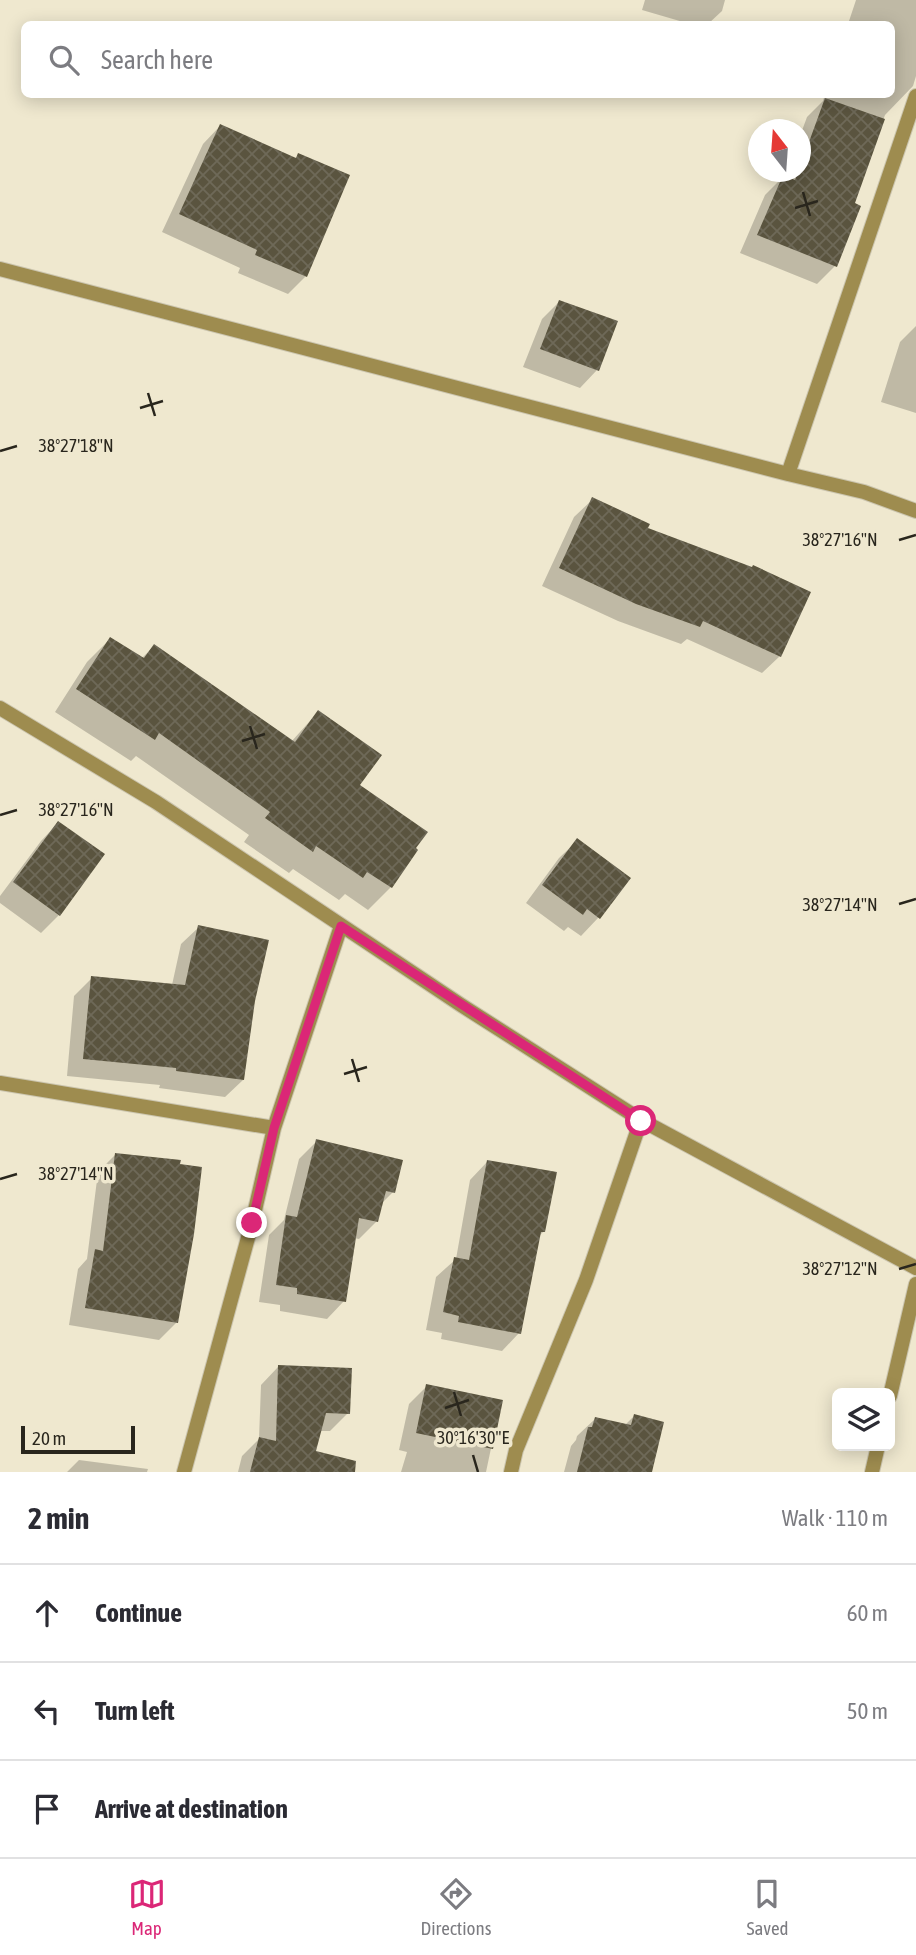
<!DOCTYPE html>
<meta charset="utf-8">
<style>
body{margin:0;font-family:"Asap Condensed",sans-serif;background:#f2f2f3;color:#2b2b33}
.controls{position:absolute;right:21px;bottom:21px;display:grid;overflow:hidden;border-radius:10px;box-shadow:0 4px 18px #0003}
.controls button{width:63px;height:63px;display:grid;place-items:center;padding:0;border:0;border-bottom:2px solid #e1e1e2;background:#fff;color:#2b2b33;font:35px sans-serif}
.compass{position:absolute;left:748px;top:119px;width:63px;height:63px;border-radius:50%;background:#fff;box-shadow:0 4px 18px #0003;rotate:343deg}
.scale{position:absolute;left:21px;bottom:18px;width:114px;box-sizing:border-box;padding-left:7px;border:4px solid #29261d;border-top:0;font-size:19px;line-height:24px;white-space:nowrap;color:#29261d;-webkit-text-stroke:5px #efe8cf;paint-order:stroke}
.stop{position:absolute;width:21px;height:21px;margin:-16px;border:5px solid #db2777;border-radius:50%;background:#fff}
.stop.end{background:#db2777;border-color:#fff;box-shadow:0 2px 7px #0008}
.list{margin:0;padding:0;list-style:none}
h2{display:flex;justify-content:space-between;align-items:center;height:91px;margin:0;padding:0 28px;font-size:30px}
h2 small{font-size:23px;font-weight:400;color:#7c7c81}
.list li{display:grid;grid-template-columns:46px 1fr auto;gap:21px;align-items:center;box-sizing:border-box;height:98px;padding:0 28px;border-top:2px solid #e1e1e2}
.list b{display:block;font-size:26px;white-space:nowrap}
.list em{font-size:23px;font-style:normal;color:#7c7c81}
.icon{flex:none;width:38px;height:38px;fill:none;stroke:currentColor;stroke-width:2;stroke-linecap:round;stroke-linejoin:round}
.map{position:relative;flex:none;width:916px;height:1472px;overflow:hidden}
.search{position:absolute;background:#fff;box-shadow:0 4px 18px #0003;left:21px;right:21px;top:21px;height:77px;display:flex;align-items:center;gap:18px;box-sizing:border-box;padding:0 24px;border-radius:10px;color:#7c7c81;font-size:26px}
.sheet{height:385px;background:#fff}
nav{display:flex;justify-content:space-around;align-items:center;box-sizing:border-box;height:98px;border-top:2px solid #e1e1e2;background:#fff;font-size:19px;color:#7c7c81}
nav a{display:grid;justify-items:center;gap:4px}
nav .on{color:#db2777}
.map>svg:first-child{display:block}
.shadow{fill:#0003}
.building{fill:url(#building-cross-hatch)}
.lines{fill:none;stroke-linecap:round;stroke-linejoin:round}
.minor-casing{stroke:#cbc5af;stroke-width:16}
.minor{stroke:#9e8c4f;stroke-width:14}
.route{stroke:#db2777;stroke-width:9}
.ticks{fill:none;stroke:#29261d;stroke-width:2.5}
.ticks-label{font-size:18px;text-anchor:middle;fill:#29261d;stroke:#efe8cf;stroke-width:7;stroke-linejoin:round;paint-order:stroke}
</style>
<div class="map">
<svg width="916" height="1472" viewBox="0 0 916 1472">
<defs>
<pattern id="building-cross-hatch" width="8" height="8" patternUnits="userSpaceOnUse" patternTransform="scale(1.75)"><rect width="8" height="8" fill="#5a543f"/><path d="M0 0l8 8M0 8l8-8" fill="none" stroke="#6e6958"/></pattern>
</defs>
<rect width="100%" height="100%" fill="#efe8cf"/>
<!-- shadow -->
<path class="shadow" d="M 645,0 L 725,0 L 722,11 L 708,24 L 690,24 L 642,10 Z
M 856,0 L 916,0 L 916,76 L 913,86 L 885,115 L 853,204 L 835,266 L 817,284 L 740,253 L 765,195 L 783,177 L 785,178 L 788,172 L 800,172 L 800,136 L 807,117 L 823,101 L 825,94 L 892,94 L 892,24 L 848,24 Z
M 220,126 L 294,159 L 299,155 L 306,276 L 288,294 L 238,273 L 240,268 L 162,232 L 203,144 Z
M 559,302 L 597,370 L 580,388 L 523,367 L 542,319 Z
M 916,326 L 916,413 L 881,402 L 900,342 Z
M 592,500 L 646,529 L 780,656 L 762,673 L 687,639 L 681,644 L 618,621 L 542,586 L 574,517 Z
M 110,639 L 141,659 L 154,646 L 291,742 L 318,712 L 358,786 L 416,851 L 391,887 L 368,910 L 345,894 L 339,900 L 293,869 L 289,873 L 244,842 L 249,835 L 136,756 L 131,761 L 55,712 L 87,662 Z
M 58,823 L 103,854 L 59,915 L 41,933 L 0,903 L 0,896 L 41,841 Z
M 577,841 L 629,879 L 598,918 L 581,936 L 568,927 L 564,931 L 526,903 L 559,858 Z
M 199,927 L 253,1001 L 243,1080 L 225,1097 L 159,1088 L 160,1085 L 67,1076 L 74,996 L 92,978 L 172,985 L 181,944 Z
M 317,1141 L 393,1192 L 380,1205 L 376,1222 L 359,1239 L 354,1238 L 344,1301 L 327,1319 L 280,1311 L 280,1305 L 259,1302 L 269,1235 L 284,1220 L 299,1159 Z
M 116,1154 L 177,1322 L 159,1340 L 69,1325 L 78,1269 L 87,1259 L 98,1172 Z
M 487,1162 L 544,1231 L 538,1237 L 519,1333 L 502,1351 L 441,1339 L 442,1333 L 426,1330 L 436,1277 L 456,1259 L 470,1180 Z
M 278,1367 L 348,1413 L 330,1431 L 320,1431 L 309,1472 L 238,1472 L 242,1456 L 259,1439 L 261,1385 Z
M 427,1386 L 501,1401 L 486,1472 L 401,1472 L 407,1452 L 399,1450 L 409,1404 Z
M 634,1416 L 651,1472 L 564,1472 L 571,1446 L 576,1440 L 577,1436 L 595,1419 L 625,1425 Z
M 79,1460 L 148,1469 L 147,1472 L 67,1472 Z"/>
<!-- building -->
<path class="building" d="M 825,98 L 885,119 L 855,203 L 861,206 L 837,267 L 757,235 L 783,175 L 795,180 L 798,172 L 801,172 L 801,164 Z
M 220,124 L 296,158 L 298,153 L 350,175 L 307,277 L 255,255 L 257,250 L 179,214 Z
M 559,300 L 618,321 L 599,371 L 540,349 Z
M 592,497 L 650,524 L 648,528 L 752,567 L 753,565 L 811,592 L 781,657 L 703,621 L 700,627 L 636,604 L 559,568 Z
M 110,637 L 144,658 L 154,644 L 295,742 L 318,710 L 382,755 L 360,785 L 428,832 L 416,848 L 418,850 L 392,888 L 367,872 L 363,878 L 316,846 L 313,852 L 265,818 L 270,812 L 159,733 L 155,740 L 76,689 Z
M 58,821 L 105,854 L 60,916 L 13,882 Z
M 577,838 L 631,878 L 600,919 L 587,909 L 583,915 L 542,885 Z
M 198,925 L 269,940 L 255,1001 L 244,1080 L 176,1071 L 176,1068 L 83,1059 L 91,976 L 185,985 Z
M 316,1139 L 403,1160 L 395,1193 L 386,1191 L 378,1222 L 359,1218 L 346,1302 L 297,1294 L 297,1288 L 276,1285 L 286,1215 L 297,1217 Z
M 115,1153 L 181,1160 L 180,1164 L 202,1167 L 194,1234 L 178,1323 L 85,1308 L 95,1249 L 103,1251 Z
M 487,1160 L 557,1172 L 545,1232 L 541,1232 L 521,1334 L 458,1322 L 459,1316 L 443,1312 L 454,1257 L 469,1260 Z
M 278,1365 L 352,1368 L 350,1414 L 326,1413 L 316,1451 L 356,1461 L 355,1472 L 250,1472 L 259,1437 L 276,1441 Z
M 426,1384 L 503,1400 L 493,1449 L 416,1433 Z
M 634,1414 L 664,1422 L 652,1472 L 577,1472 L 588,1427 L 592,1427 L 595,1417 L 631,1425 Z"/>
<g class="lines">
<defs>
<path id="minor" d="M 916,96 L 788,474 L 864,492 L 916,511
M 0,269 L 788,474
M 0,708 L 156,802 L 461,1005 L 641,1120 L 916,1268
M 0,1083 L 274,1128
M 890,1396 L 916,1284
M 184,1472 L 252,1223 L 274,1128 L 341,926
M 511,1472 L 516,1450 L 586,1280 L 641,1120
M 872,1472 L 878,1446"/>
</defs>
<!-- minor casing -->
<use href="#minor" class="minor-casing"/>
<!-- minor -->
<use href="#minor" class="minor"/>
</g>
<g class="lines">
<!-- route -->
<path class="route" d="M 252,1223 L 274,1128 L 341,926 L 641,1121"/>
</g>
<!-- ticks -->
<path class="ticks" d="M 803,192 L 810,216M 795,208 L 818,201M 148,393 L 155,416M 140,408 L 163,401M 0,451 L 17,446M 899,540 L 916,535M 250,726 L 257,749M 242,741 L 265,734M 0,815 L 17,810M 899,904 L 916,899M 352,1059 L 359,1082M 344,1074 L 367,1067M 0,1179 L 17,1174M 899,1269 L 916,1264M 454,1392 L 461,1416M 445,1408 L 469,1400M 473,1455 L 478,1472"/>
<g class="ticks-label">
<text x="76" y="452">38°27'18"N</text>
<text x="840" y="546">38°27'16"N</text>
<text x="76" y="816">38°27'16"N</text>
<text x="840" y="911">38°27'14"N</text>
<text x="76" y="1180">38°27'14"N</text>
<text x="840" y="1275">38°27'12"N</text>
<text x="473" y="1444">30°16'30"E</text>
</g>
</svg>
<div class="controls">
<button><svg class="icon" aria-label="layers" viewBox="0 0 24 24"><path d="M12 4l9 5-9 5-9-5zM3 14l9 5 9-5"/></svg></button>
</div>
<svg class="compass" viewBox="-18 -18 36 36"><path d="M0-13l5 13h-10z" fill="#e53935"/><path d="M0 13l5-13h-10z" fill="#7c7c81"/></svg>
<div class="scale">20 m</div>
<div class="stop" style="left:641px;top:1121px"></div>
<div class="stop end" style="left:252px;top:1223px"></div>
<div class="search"><svg class="icon" aria-label="search" viewBox="0 0 24 24"><circle cx="10" cy="10" r="6"/><path d="M15 15l6 6"/></svg>Search here</div>
</div>
<section class="sheet">
<h2>2 min<small>Walk · 110 m</small></h2>
<ul class="list">
<li><svg class="icon" aria-label="ahead" viewBox="0 0 24 24"><path d="M12 20V5M6 11l6-6 6 6"/></svg><div><b>Continue</b></div><em>60 m</em></li>
<li><svg class="icon" aria-label="left" viewBox="0 0 24 24"><path d="M17 20v-9H6M10 6l-5 5 5 5"/></svg><div><b>Turn left</b></div><em>50 m</em></li>
<li><svg class="icon" aria-label="arrive" viewBox="0 0 24 24"><path d="M6 21V4h12l-3 4 3 4H6"/></svg><div><b>Arrive at destination</b></div></li>
</ul>
</section>
<nav>
<a class="on"><svg class="icon" aria-label="map" viewBox="0 0 24 24"><path d="M3 6l6-2 6 2 6-2v14l-6 2-6-2-6 2zM9 4v14M15 6v14"/></svg>Map</a>
<a><svg class="icon" aria-label="directions" viewBox="0 0 24 24"><path d="M12 3l9 9-9 9-9-9zM9 14v-3h6M13 9l2 2-2 2"/></svg>Directions</a>
<a><svg class="icon" aria-label="saved" viewBox="0 0 24 24"><path d="M7 4h10v16l-5-4-5 4z"/></svg>Saved</a>
</nav>
